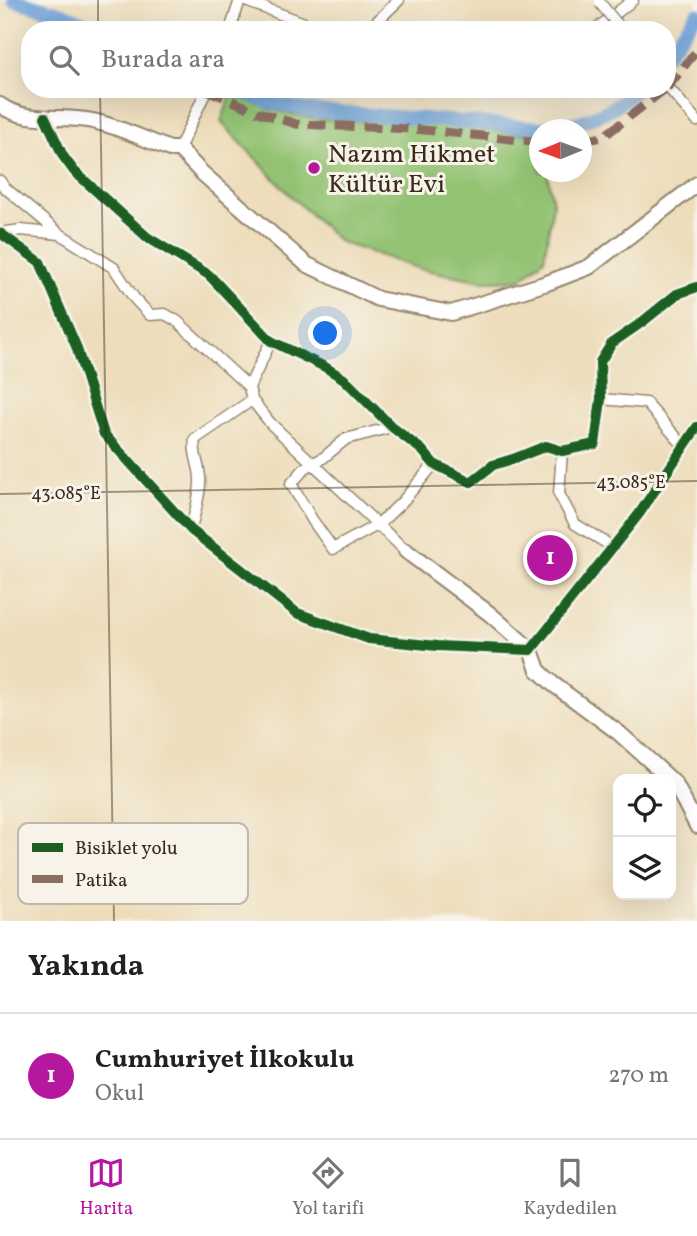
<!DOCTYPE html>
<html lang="tr">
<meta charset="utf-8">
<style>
body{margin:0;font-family:Vollkorn,serif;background:#f2f2f2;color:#202124}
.controls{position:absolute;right:21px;bottom:21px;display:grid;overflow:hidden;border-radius:14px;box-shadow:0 7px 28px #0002}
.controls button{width:63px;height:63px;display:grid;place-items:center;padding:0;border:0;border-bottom:2px solid #e0e0e0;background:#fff;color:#202124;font:35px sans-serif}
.compass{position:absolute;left:529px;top:119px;width:63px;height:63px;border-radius:50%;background:#fff;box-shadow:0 7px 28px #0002;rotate:269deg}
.you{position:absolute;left:326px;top:334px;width:24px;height:24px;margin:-18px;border:5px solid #fff;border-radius:50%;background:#1a73e8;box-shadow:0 0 0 10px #1a73e833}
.badge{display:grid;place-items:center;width:46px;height:46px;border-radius:50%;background:#b5179e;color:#fff;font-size:23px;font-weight:700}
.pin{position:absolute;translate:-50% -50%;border:4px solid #fff;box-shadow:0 2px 7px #0006}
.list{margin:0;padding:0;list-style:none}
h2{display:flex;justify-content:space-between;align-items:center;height:91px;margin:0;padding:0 28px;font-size:30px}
h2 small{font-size:23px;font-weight:400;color:#757577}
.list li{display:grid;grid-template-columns:46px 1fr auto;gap:21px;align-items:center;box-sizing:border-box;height:126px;padding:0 28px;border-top:2px solid #e0e0e0}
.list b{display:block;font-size:26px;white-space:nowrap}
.list p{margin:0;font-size:23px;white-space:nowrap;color:#757577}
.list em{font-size:23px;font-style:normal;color:#757577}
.icon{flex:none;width:38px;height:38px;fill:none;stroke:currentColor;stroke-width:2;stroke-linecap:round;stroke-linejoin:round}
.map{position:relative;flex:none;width:697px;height:921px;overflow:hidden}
.search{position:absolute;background:#fff;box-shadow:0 7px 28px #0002;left:21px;right:21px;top:21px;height:77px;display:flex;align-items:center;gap:18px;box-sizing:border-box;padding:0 24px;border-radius:28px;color:#757577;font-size:26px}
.sheet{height:217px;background:#fff}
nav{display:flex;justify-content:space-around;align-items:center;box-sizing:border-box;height:98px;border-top:2px solid #e0e0e0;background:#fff;font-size:19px;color:#757577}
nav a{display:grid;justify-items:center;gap:4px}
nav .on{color:#b5179e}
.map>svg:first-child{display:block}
.green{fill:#92c272;stroke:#667648;stroke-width:2}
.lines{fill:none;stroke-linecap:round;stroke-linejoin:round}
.river{stroke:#6a9fd7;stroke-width:14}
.street-casing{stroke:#94846c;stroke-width:13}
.secondary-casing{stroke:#94846c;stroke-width:18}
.street{stroke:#fff;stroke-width:10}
.secondary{stroke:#fff;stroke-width:14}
.street-bridge-casing{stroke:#94846c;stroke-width:13;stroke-linecap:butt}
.street-bridge{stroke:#fff;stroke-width:10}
.quiet{stroke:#8d6e63;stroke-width:9;stroke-dasharray:18 9;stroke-linecap:butt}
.cycleway-casing{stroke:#f7f3e8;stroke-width:15}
.cycleway{stroke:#1b5e20;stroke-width:10}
.ticks{fill:none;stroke:#3b2a1e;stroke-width:2;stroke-opacity:0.45}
.poi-dot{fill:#b5179e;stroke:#f7f3e8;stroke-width:2.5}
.labels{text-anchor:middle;stroke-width:6;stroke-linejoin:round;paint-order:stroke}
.poi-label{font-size:26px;fill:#3b2a1e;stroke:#f7f3e8;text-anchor:start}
.key{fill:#f7f3e8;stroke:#bfb7ab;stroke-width:2}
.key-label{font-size:19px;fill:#3b2a1e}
.ticks-label{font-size:18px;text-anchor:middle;fill:#3b2a1e;stroke:#f7f3e8;stroke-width:6;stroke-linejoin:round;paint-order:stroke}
</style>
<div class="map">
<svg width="697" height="921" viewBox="0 0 697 921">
<rect width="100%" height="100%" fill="#f7f3e8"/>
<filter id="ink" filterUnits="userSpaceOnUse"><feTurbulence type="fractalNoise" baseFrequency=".0143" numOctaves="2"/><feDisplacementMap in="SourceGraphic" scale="14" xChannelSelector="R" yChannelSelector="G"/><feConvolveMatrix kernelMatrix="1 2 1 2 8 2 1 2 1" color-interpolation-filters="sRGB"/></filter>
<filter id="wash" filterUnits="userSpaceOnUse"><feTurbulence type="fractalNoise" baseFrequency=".00686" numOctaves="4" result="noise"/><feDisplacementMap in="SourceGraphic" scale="28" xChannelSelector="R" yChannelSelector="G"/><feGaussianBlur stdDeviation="1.57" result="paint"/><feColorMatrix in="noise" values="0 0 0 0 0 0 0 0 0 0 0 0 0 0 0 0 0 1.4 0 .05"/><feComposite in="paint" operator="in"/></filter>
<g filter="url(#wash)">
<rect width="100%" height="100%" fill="#edddbb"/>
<!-- green -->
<path class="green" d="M 231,94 L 269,109 L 316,119 L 419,123 L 539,136 L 540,172 L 547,172 L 553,204 L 544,259 L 520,280 L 483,281 L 420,269 L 340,242 L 290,195 L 221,122 Z"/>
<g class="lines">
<!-- river -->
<path class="river" d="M 14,0 L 63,14 L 100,30
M 667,54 L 697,14
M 235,89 L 268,102 L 308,110 L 541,128 C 577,126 610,115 637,89"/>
</g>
</g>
<g filter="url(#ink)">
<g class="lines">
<defs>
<path id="street" d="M 243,0 L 323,30
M 230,30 L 240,0
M 368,30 L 399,0
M 595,30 L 633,0
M 667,86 L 697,121
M 45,117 L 63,156 L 74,171 L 147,237 L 209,275 L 271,341 L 325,367 L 344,379 L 392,427 L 422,450 L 434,464 L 471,482 L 493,465 L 516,458 L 546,446 L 562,451 L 595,444 L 601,399 L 600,362 L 612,343 L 641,323 L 677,294 L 697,287
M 179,149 L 207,89
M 0,181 L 4,187 L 60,234 L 21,230 L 0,233
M 0,233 L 40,262 L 76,346 L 104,434 L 191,530 L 297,613 L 369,639 L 437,646 L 531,650 L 639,514 L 697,427
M 60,234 L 114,268 L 134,298 L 150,315 L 165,314 L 177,321 L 249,387 L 252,400 L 271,424 L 406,551
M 249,387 L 271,341
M 601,399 L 646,403 L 684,446
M 392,427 L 346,439 L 323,458 L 305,468 L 291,484 L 313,521 L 333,549 L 379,524 L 403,501 L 434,464
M 562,451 L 559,494 L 575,524 L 613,547
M 191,530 C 194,513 201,495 200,479 C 200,465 192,453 195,439 L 252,400"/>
<path id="secondary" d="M 0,105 C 27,125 67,113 97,122 C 122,128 146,140 170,149 L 179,149 L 202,173 L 306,264 L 378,299 L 451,313 L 547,283 L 589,267 L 697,184
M 406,551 L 490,614 L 531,650 L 538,670 L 553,684 L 619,733 L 670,779
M 671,780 L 675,784 L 697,826"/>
</defs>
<!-- street casing -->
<use href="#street" class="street-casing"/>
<!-- secondary casing -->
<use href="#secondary" class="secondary-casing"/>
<!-- street -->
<use href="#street" class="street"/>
<!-- secondary -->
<use href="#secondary" class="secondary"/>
<defs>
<path id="street-bridge" d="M 600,3 L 622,30"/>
</defs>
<!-- street-bridge casing -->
<use href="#street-bridge" class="street-bridge-casing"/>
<!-- street-bridge -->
<use href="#street-bridge" class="street-bridge"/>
<!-- quiet -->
<path class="quiet" d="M 667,88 L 697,50
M 207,90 L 258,112 L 296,124 L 414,129 L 540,142
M 582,141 L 603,137 L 665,89"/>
<defs>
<path id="cycleway" d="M 45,117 L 63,156 L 74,171 L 147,237 L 209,275 L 271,341 L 325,367 L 344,379 L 392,427 L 422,450 L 434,464 L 471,482 L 493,465 L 516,458 L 546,446 L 562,451 L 595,444 L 601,399 L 600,362 L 612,343 L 641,323 L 677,294 L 697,287
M 0,233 L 40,262 L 76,346 L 104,434 L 191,530 L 297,613 L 369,639 L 437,646 L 531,650 L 639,514 L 697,427"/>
</defs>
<!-- cycleway casing -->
<use href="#cycleway" class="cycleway-casing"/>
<!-- cycleway -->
<use href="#cycleway" class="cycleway"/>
</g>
</g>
<!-- ticks -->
<path class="ticks" d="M 98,0 L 98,30M 100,89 L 114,921M 0,494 L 697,481"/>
<!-- markers -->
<circle class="poi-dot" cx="314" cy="168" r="7"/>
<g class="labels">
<!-- poi labels -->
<g class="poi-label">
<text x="328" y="162">Nazım Hikmet<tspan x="328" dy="30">Kültür Evi</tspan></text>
</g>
</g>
<!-- legend -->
<rect x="18" y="823" width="230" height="81" rx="10" class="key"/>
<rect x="32" y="843" width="31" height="9" fill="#1b5e20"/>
<rect x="32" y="875" width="31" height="8" fill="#8d6e63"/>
<g class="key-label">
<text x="75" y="854">Bisiklet yolu</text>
<text x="75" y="886">Patika</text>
</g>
<g class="ticks-label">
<text x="631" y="488">43.085°E</text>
<text x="66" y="499">43.085°E</text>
</g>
</svg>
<div class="controls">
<button><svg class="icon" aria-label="locate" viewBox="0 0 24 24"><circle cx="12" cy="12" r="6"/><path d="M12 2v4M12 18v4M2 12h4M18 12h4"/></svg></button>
<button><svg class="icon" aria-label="layers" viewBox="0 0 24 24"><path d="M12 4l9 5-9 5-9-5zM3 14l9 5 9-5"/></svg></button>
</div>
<svg class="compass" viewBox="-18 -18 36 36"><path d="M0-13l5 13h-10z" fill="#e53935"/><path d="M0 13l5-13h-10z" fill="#757577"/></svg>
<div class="you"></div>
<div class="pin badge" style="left:550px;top:558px">1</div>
<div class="search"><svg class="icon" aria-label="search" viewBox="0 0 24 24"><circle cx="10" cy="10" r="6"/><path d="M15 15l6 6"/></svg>Burada ara</div>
</div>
<section class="sheet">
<h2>Yakında<small></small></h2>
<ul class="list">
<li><span class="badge">1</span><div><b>Cumhuriyet İlkokulu</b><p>Okul</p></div><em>270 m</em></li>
</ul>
</section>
<nav>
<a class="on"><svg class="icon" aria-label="map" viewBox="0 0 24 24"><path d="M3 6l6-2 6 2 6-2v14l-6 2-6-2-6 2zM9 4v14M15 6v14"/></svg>Harita</a>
<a><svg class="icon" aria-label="directions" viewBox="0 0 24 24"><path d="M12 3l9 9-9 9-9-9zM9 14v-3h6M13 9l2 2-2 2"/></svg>Yol tarifi</a>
<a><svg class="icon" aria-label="saved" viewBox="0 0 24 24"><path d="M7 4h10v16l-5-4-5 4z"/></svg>Kaydedilen</a>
</nav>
